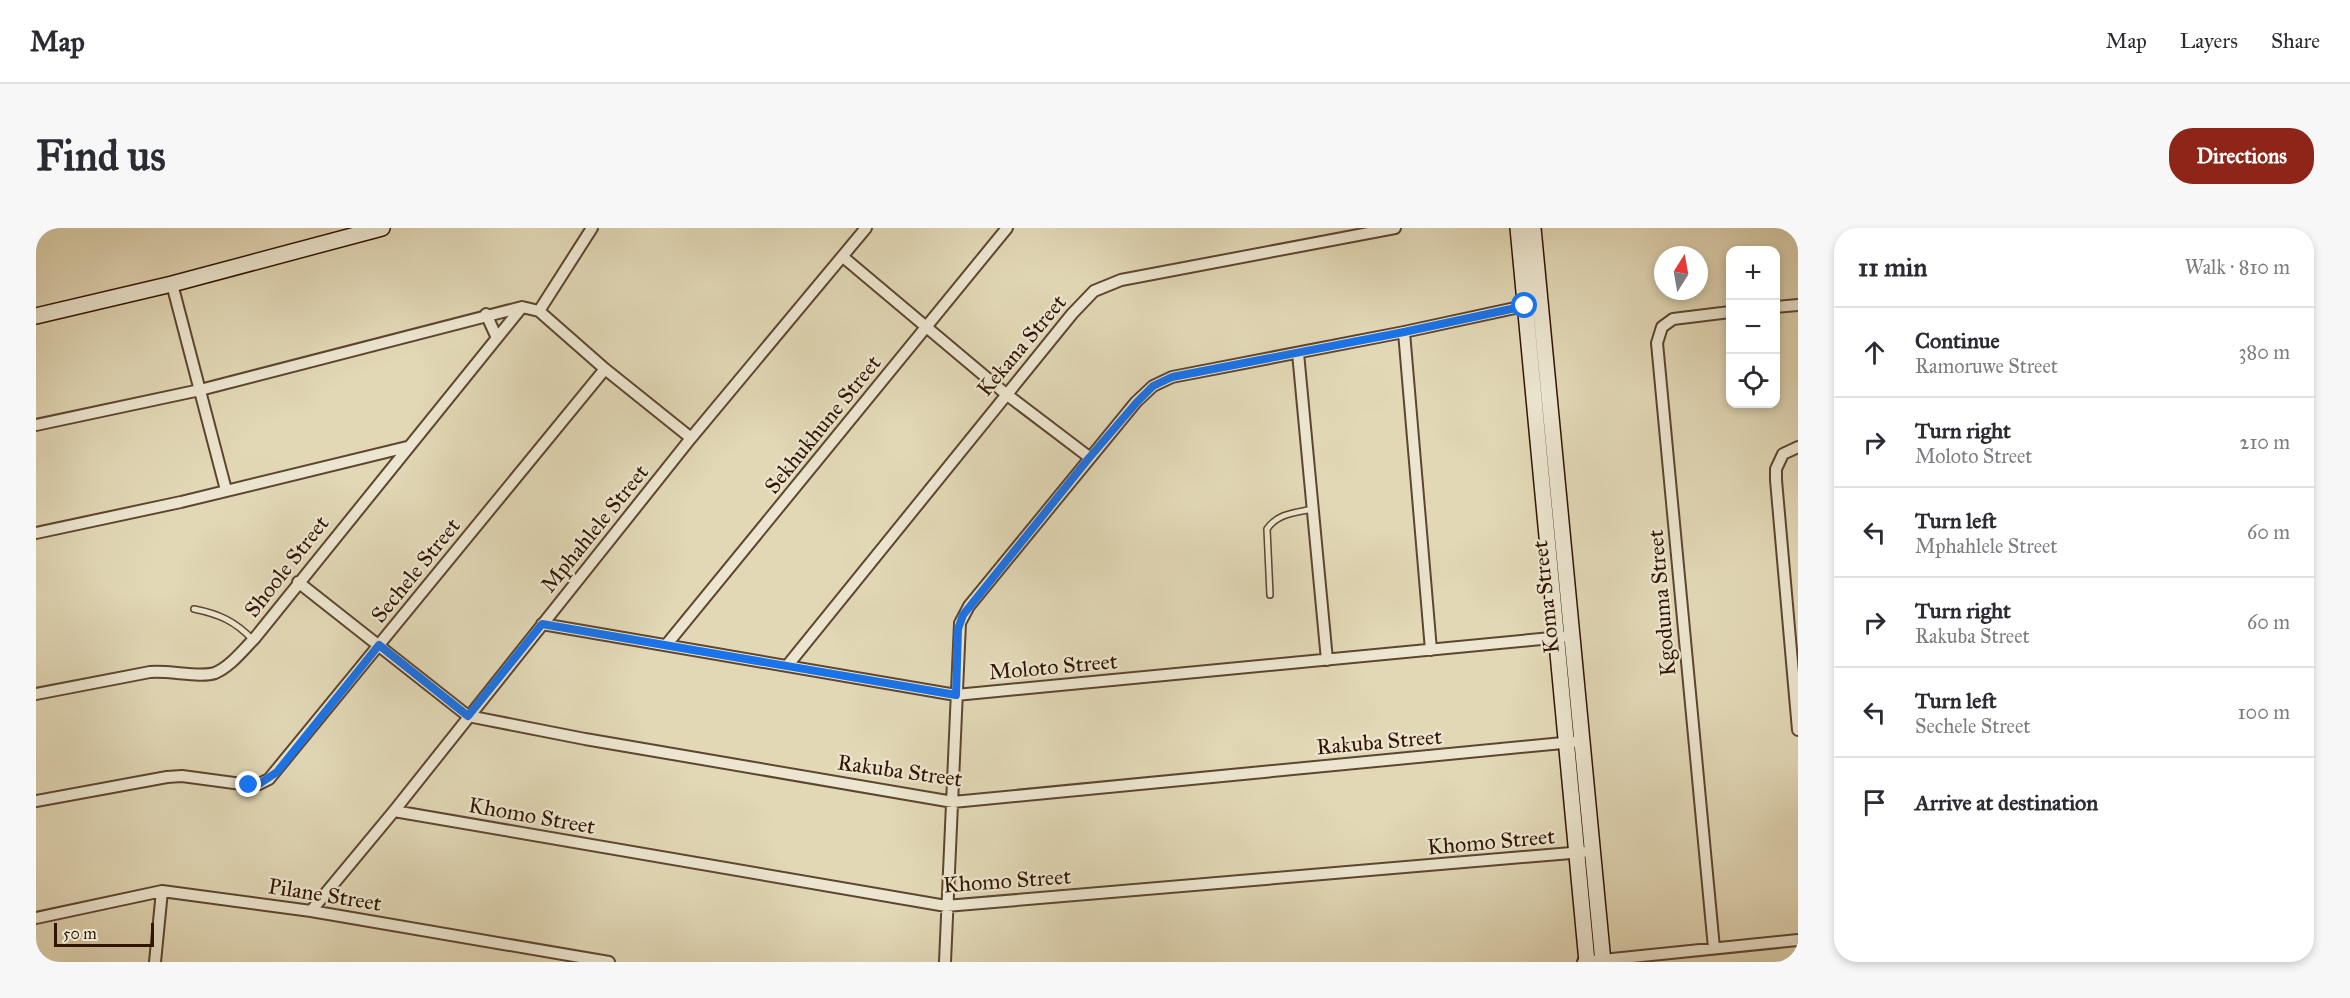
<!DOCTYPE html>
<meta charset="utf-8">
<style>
body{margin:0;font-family:"IM FELL Great Primer",serif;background:#f7f7f7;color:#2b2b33}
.controls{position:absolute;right:18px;top:18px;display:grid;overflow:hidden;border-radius:12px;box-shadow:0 3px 9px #0003}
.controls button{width:54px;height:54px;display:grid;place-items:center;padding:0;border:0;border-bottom:2px solid #e1e1e2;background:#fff;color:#2b2b33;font:30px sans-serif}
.compass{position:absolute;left:1618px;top:18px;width:54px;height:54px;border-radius:50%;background:#fff;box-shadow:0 3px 9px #0003;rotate:11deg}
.scale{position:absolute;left:18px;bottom:15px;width:100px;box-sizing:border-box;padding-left:6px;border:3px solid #321402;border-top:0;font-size:16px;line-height:21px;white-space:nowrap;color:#321402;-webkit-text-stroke:4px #ece6d0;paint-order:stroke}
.stop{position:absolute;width:18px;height:18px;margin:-14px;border:4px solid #1a73e8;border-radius:50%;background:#fff}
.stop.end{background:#1a73e8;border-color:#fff;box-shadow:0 2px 6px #0008}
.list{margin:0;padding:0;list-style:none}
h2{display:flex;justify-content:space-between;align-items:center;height:78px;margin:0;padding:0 24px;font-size:26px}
h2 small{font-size:20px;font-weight:400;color:#7c7c81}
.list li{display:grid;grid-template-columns:39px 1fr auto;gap:18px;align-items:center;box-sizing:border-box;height:90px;padding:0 24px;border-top:2px solid #e1e1e2}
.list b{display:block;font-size:22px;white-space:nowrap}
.list p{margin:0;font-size:20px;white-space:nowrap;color:#7c7c81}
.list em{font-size:20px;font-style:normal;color:#7c7c81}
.icon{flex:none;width:33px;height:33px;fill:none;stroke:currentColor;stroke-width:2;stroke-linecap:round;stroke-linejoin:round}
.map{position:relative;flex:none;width:1762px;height:734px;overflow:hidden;border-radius:24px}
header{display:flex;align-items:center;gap:36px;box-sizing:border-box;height:84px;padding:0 30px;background:#fff;border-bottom:2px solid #e1e1e2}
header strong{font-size:28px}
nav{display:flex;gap:33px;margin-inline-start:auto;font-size:21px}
.intro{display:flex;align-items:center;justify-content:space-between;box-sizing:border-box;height:144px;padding:0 36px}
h1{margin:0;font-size:42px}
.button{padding:15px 27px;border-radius:24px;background:#8f2418;color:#fff;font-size:21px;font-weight:700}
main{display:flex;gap:36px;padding:0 36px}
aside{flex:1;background:#fff;border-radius:24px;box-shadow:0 3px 9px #0003}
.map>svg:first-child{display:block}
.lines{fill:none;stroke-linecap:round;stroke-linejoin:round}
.lane-casing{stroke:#5e452f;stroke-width:8}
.street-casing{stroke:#5e452f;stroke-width:14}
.secondary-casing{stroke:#321402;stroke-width:18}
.lane{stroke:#ece6d0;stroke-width:5}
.street{stroke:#ece6d0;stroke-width:10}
.secondary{stroke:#ece6d0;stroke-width:15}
.route{stroke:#1a73e8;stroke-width:8}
.labels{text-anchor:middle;stroke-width:4.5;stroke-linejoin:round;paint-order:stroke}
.street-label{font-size:22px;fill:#321402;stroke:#ece6d0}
</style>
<header>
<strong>Map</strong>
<nav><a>Map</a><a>Layers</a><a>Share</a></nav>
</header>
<div class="intro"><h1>Find us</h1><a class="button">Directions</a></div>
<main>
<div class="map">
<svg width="1762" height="734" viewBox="0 0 1762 734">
<rect width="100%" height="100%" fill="#e2d8b6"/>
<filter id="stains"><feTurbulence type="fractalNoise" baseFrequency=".00333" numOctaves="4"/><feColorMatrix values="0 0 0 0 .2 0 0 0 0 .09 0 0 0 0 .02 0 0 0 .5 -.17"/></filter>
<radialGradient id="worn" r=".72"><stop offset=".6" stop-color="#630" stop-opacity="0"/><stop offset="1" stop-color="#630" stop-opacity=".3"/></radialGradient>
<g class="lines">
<defs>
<path id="lane" d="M 1234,367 L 1231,301 C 1242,285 1259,285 1277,281
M 158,381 C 183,386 199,393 217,412"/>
<path id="street" d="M 807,29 L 970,166 L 1053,229
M 136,56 L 190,262
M 1740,79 L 1762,77
M 503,83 L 556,0
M 450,86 L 461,110
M 1368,104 L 1395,422
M 1262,125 L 1291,432
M 0,197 L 164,162 L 486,79 L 503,83 L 569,141 L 655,210
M 1762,219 L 1747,226 L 1740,241 L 1740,252 L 1762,502
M 0,305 L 145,274 L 371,219
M 262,354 L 432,488 L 549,511 L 917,574 L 1537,514
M 506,396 L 920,467 L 1526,409
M 631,416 L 971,0
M 751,438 L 1036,86 L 1058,63 L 1085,52 L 1359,0
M 0,466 L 114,444 C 133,442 164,450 179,445 C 194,439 207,422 218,411 L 486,79
M 0,573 L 131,549 L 146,548 L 213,557 L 223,556 L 233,551 L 569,141
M 358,583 L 910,678 L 1547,624
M 275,683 L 358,583 L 655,210 L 830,0
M 0,690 L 126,663 L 275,683 L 573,734
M 1678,720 L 1621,115 L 1626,99 L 1637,91 L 1694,84
M 119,734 L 126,663
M 909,734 L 924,395 L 933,378 L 1100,174 L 1117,158 L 1136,149 L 1368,104 L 1493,77
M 1547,734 L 1762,712"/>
<path id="secondary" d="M 1482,0 L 1551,734
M 1497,0 L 1567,734
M 0,88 L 136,56 L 346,0"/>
</defs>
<!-- lane casing -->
<use href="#lane" class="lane-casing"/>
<!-- street casing -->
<use href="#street" class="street-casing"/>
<!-- secondary casing -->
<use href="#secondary" class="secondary-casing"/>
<!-- lane -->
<use href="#lane" class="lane"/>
<!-- street -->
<use href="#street" class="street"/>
<!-- secondary -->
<use href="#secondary" class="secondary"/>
</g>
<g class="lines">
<!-- route -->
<path class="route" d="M 213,557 L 223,556 L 241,544 L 343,417 L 432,488 L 506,396 L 920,467 L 922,401 L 927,387 L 1053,230 L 1101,174 L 1117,158 L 1136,149 L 1368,104 L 1489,78"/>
</g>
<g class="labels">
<!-- street labels -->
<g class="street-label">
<text transform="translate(985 117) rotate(-50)" y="8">Kekana Street</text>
<text transform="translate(786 196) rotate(-51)" y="8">Sekhukhune Street</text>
<text transform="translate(558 300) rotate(-51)" y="8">Mphahlele Street</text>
<text transform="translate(250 338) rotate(-52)" y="8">Shoole Street</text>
<text transform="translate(379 342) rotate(-51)" y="8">Sechele Street</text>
<text transform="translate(1509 369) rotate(-96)" y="8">Koma Street</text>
<text transform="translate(1625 375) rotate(-95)" y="8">Kgoduma Street</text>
<text transform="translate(1017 438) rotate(-5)" y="8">Moloto Street</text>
<text transform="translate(1343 513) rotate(-5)" y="8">Rakuba Street</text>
<text transform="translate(864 542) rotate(8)" y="8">Rakuba Street</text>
<text transform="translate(496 587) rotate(10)" y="8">Khomo Street</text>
<text transform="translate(1455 613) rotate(-5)" y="8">Khomo Street</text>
<text transform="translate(971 652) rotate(-4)" y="8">Khomo Street</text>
<text transform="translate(289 666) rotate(9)" y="8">Pilane Street</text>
</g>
</g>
<rect width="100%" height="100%" filter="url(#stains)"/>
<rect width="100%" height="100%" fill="url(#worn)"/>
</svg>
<div class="controls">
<button>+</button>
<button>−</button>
<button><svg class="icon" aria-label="locate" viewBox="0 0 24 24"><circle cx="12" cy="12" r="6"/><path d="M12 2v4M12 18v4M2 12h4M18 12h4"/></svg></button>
</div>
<svg class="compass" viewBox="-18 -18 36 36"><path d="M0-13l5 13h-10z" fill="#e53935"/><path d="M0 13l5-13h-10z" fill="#7c7c81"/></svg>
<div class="scale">50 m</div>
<div class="stop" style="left:1489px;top:78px"></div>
<div class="stop end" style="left:213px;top:557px"></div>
</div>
<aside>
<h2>11 min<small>Walk · 810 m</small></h2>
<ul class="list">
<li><svg class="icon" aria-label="ahead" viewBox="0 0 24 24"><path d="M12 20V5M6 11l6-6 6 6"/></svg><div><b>Continue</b><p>Ramoruwe Street</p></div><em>380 m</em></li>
<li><svg class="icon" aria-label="right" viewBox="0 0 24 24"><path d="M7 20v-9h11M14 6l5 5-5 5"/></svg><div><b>Turn right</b><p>Moloto Street</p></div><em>210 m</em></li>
<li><svg class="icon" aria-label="left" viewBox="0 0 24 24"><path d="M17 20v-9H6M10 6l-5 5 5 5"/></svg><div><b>Turn left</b><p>Mphahlele Street</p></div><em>60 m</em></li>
<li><svg class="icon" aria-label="right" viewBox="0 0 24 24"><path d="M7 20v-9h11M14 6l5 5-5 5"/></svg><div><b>Turn right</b><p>Rakuba Street</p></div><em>60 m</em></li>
<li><svg class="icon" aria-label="left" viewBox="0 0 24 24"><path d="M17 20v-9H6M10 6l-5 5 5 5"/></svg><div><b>Turn left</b><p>Sechele Street</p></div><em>100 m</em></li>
<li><svg class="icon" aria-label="arrive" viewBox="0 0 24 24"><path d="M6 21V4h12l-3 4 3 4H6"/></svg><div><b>Arrive at destination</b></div></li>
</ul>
</aside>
</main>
